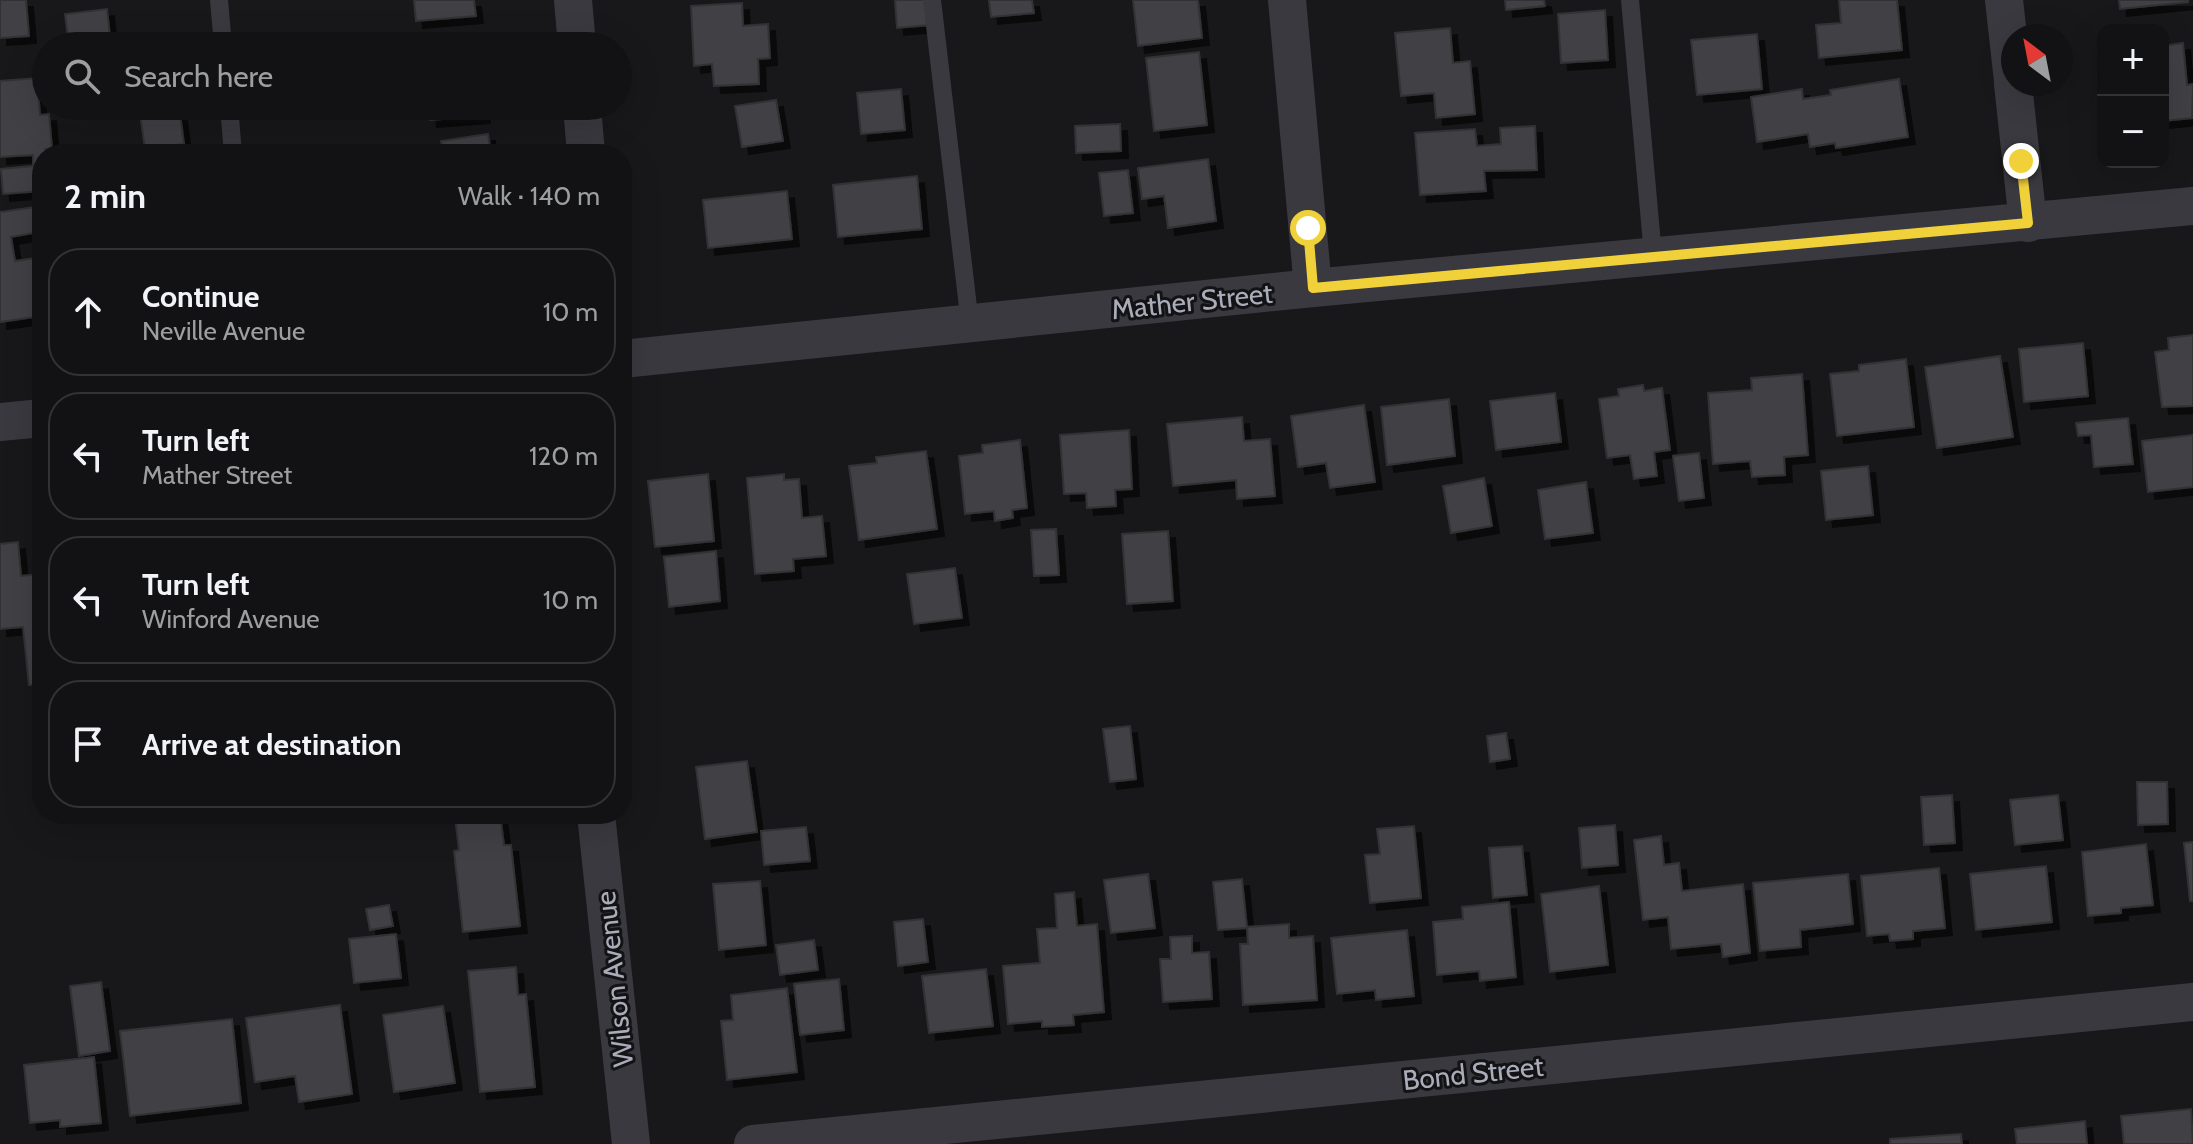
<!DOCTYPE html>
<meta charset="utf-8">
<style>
body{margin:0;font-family:Cabin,sans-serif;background:#1f2022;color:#f1f3f6}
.controls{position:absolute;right:24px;top:24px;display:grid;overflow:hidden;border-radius:16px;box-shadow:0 8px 32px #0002}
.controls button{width:72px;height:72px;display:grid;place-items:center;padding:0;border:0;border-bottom:2px solid #313234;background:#121214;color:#f1f3f6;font:40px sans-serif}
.compass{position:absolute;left:2001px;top:24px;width:72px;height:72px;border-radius:50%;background:#121214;box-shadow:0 8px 32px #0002;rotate:328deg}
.stop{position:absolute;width:24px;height:24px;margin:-18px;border:6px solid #f1d139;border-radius:50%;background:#fff}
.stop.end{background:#f1d139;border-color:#fff;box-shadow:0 2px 8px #0008}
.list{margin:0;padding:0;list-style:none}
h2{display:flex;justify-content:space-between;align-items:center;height:104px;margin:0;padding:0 32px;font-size:34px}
h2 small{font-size:26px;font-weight:400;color:#9c9ea0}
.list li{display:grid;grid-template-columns:52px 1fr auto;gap:24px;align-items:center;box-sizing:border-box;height:128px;margin:0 16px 16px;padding:0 16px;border:2px solid #313234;border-radius:32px}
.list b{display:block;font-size:30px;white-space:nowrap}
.list p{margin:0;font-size:26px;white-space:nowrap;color:#9c9ea0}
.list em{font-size:26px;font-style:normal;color:#9c9ea0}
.icon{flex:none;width:44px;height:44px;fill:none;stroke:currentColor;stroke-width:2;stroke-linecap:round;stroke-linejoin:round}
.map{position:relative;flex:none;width:2193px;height:1144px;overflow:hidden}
.search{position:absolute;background:#121214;box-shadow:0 8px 32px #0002;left:32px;top:32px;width:600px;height:88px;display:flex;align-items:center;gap:20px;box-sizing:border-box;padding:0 28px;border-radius:44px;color:#9c9ea0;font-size:30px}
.panel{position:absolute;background:#121214;box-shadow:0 8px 32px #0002;left:32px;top:144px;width:600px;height:680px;border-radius:32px}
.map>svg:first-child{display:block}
.building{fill:#3f4044;stroke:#333236;stroke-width:2;filter:url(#shadow)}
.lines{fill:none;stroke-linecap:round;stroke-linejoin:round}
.service{stroke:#39393f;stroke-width:18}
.minor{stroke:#39393f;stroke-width:38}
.route{stroke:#f1d139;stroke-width:10}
.labels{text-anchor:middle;stroke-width:6;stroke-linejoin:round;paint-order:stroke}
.street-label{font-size:28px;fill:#aaacba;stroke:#131315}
</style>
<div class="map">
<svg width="2193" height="1144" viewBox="0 0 2193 1144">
<defs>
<filter id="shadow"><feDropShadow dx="7" dy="7" stdDeviation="0" flood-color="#0009"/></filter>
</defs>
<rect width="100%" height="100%" fill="#18181a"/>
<!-- building -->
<path class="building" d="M 0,0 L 26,0 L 29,36 L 0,38 Z
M 414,0 L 474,0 L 476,16 L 416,21 Z
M 895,0 L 927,0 L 930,25 L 897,28 Z
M 989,0 L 1032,0 L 1034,13 L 991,17 Z
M 1133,0 L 1198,0 L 1202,38 L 1138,46 Z
M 1505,0 L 1544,0 L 1545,6 L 1506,10 Z
M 1839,0 L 1897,0 L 1902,50 L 1819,58 L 1816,25 L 1841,23 Z
M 2119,0 L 2188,0 L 2188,2 L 2120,9 Z
M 742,3 L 743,26 L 768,24 L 770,58 L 758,59 L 759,84 L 714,86 L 712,64 L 694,66 L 691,6 Z
M 107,9 L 111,46 L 69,46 L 65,14 Z
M 1605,10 L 1608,60 L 1561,63 L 1558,14 Z
M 1450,28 L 1453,63 L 1470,61 L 1475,114 L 1436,118 L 1434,93 L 1401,96 L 1395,33 Z
M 1757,34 L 1762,89 L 1697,95 L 1691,40 Z
M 405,36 L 406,46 L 366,46 L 366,41 Z
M 2183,43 L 2187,85 L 2193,84 L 2192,118 L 2163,121 L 2163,46 Z
M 1199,52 L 1207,125 L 1154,131 L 1146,58 Z
M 37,78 L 40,115 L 49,114 L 52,148 L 45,149 L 45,154 L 42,154 L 42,191 L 3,194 L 1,169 L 33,166 L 33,155 L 0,157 L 0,81 Z
M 1899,79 L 1908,137 L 1836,148 L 1835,143 L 1810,147 L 1808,134 L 1757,142 L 1751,97 L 1802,89 L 1803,99 L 1831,95 L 1830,90 Z
M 901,89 L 905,130 L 861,134 L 857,93 Z
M 776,100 L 783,141 L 742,147 L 735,106 Z
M 139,106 L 179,106 L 184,144 L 145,149 Z
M 429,106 L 482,106 L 483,116 L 430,120 Z
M 1120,124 L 1121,151 L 1076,153 L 1075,126 Z
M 1535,126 L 1537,170 L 1484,171 L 1486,191 L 1420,195 L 1415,133 L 1475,129 L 1477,146 L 1501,144 L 1500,128 Z
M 488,134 L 491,154 L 443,154 L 441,141 Z
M 222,149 L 223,154 L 169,154 Z
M 1208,159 L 1216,221 L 1168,228 L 1164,196 L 1142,199 L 1138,168 Z
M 1128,170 L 1133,213 L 1104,216 L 1099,173 Z
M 917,176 L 922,229 L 838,237 L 833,185 Z
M 787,191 L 792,239 L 708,248 L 703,200 Z
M 36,207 L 39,232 L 11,237 L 15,261 L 42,257 L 42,303 L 33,304 L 35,317 L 0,322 L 0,212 Z
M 2193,335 L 2193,406 L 2162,407 L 2155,352 L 2169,350 L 2168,338 Z
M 2083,343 L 2088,396 L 2024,402 L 2019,349 Z
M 2000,356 L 2013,437 L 1937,448 L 1925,367 Z
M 1906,359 L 1914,427 L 1837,436 L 1830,374 L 1859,371 L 1859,365 Z
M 1802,374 L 1808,455 L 1784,457 L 1785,475 L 1752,477 L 1750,461 L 1713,464 L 1708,393 L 1752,390 L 1751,378 Z
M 1643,385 L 1644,391 L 1662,388 L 1670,450 L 1654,452 L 1657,476 L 1634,479 L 1630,455 L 1607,458 L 1599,399 L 1619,396 L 1618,389 Z
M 1555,393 L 1561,442 L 1496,450 L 1490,401 Z
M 1449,399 L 1455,456 L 1387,465 L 1381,407 Z
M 1364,405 L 1375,482 L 1330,488 L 1326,463 L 1298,467 L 1291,416 Z
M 1242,417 L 1244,441 L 1270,439 L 1275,496 L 1237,499 L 1236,480 L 1173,486 L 1167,424 Z
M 2128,418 L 2133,464 L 2094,467 L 2091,435 L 2078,436 L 2076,423 Z
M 1129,430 L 1132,489 L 1115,490 L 1116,506 L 1087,508 L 1086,493 L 1064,494 L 1060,435 Z
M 2193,435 L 2193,487 L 2148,492 L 2142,441 Z
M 1020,440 L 1027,508 L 1012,510 L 1013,518 L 995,521 L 994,511 L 965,514 L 959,456 L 983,453 L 982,445 Z
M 926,451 L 937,529 L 859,540 L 849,466 L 877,463 L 876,457 Z
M 1699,453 L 1704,498 L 1679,501 L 1673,456 Z
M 1868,466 L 1873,515 L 1826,520 L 1821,471 Z
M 708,474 L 714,541 L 655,547 L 648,481 Z
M 784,474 L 784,480 L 799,479 L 802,518 L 822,516 L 826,556 L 793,559 L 794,571 L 755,574 L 747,478 Z
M 1484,478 L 1492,526 L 1451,533 L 1443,486 Z
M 1586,482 L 1593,533 L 1545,539 L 1538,490 Z
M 1056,529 L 1059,575 L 1034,576 L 1031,530 Z
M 1168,531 L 1173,601 L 1127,604 L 1122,534 Z
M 18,542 L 21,576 L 42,574 L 42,684 L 29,685 L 23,627 L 0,629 L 0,544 Z
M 716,551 L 720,601 L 669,607 L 664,557 Z
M 955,568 L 962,618 L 914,624 L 907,574 Z
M 1130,726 L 1136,779 L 1110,782 L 1103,729 Z
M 1506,733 L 1510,759 L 1490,762 L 1487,736 Z
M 747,761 L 757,832 L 705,839 L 696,767 Z
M 2137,782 L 2167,782 L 2168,824 L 2138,825 Z
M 1952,795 L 1955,843 L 1924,845 L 1921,797 Z
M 2058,795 L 2063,840 L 2015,845 L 2010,800 Z
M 483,814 L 500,814 L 504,845 L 511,845 L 520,926 L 463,932 L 454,851 L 459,850 L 455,817 Z
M 1615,825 L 1618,865 L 1582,868 L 1579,828 Z
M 1414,826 L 1421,898 L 1370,903 L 1365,855 L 1380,854 L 1377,829 Z
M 806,827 L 810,861 L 764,865 L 761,831 Z
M 1661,836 L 1664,865 L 1679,863 L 1682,891 L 1743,884 L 1750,953 L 1723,957 L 1721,944 L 1671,949 L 1668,917 L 1643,920 L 1634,840 Z
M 2193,842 L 2193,901 L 2190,901 L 2184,843 Z
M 2146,844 L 2153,905 L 2121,908 L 2121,913 L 2088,916 L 2082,852 Z
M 1522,846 L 1527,895 L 1493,898 L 1489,848 Z
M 2046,866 L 2052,922 L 1976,930 L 1970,874 Z
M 1939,868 L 1945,928 L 1913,931 L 1913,939 L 1890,941 L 1889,934 L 1867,936 L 1861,876 Z
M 1148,874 L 1155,928 L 1111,933 L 1104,880 Z
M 1848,874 L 1853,924 L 1800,930 L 1801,947 L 1760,951 L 1753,883 Z
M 1242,879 L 1247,928 L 1218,930 L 1213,882 Z
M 760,881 L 766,945 L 719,950 L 713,884 Z
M 1599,886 L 1608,965 L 1550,972 L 1541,894 Z
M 1074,892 L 1077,926 L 1097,924 L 1104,1012 L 1073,1015 L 1074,1025 L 1042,1027 L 1042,1021 L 1008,1024 L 1003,966 L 1040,963 L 1037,929 L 1057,928 L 1055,894 Z
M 1509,902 L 1516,977 L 1480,981 L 1479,971 L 1437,975 L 1433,922 L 1463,919 L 1462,907 Z
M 389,905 L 393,926 L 370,930 L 366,909 Z
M 923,919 L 928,962 L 898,966 L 894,922 Z
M 1289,924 L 1289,938 L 1313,936 L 1317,1000 L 1243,1005 L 1240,944 L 1248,944 L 1247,927 Z
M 1407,930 L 1414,996 L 1376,1000 L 1375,990 L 1337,994 L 1331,938 Z
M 396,934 L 401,978 L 354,983 L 349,939 Z
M 1192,936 L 1192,953 L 1209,952 L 1212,999 L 1163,1002 L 1160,959 L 1171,959 L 1170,937 Z
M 814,940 L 818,970 L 780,975 L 776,945 Z
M 516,967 L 518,995 L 526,994 L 535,1087 L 480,1092 L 468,971 Z
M 986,969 L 993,1026 L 929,1033 L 922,976 Z
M 839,979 L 844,1030 L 800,1035 L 794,984 Z
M 101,982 L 110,1051 L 79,1056 L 70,986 Z
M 787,988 L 797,1072 L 727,1080 L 721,1021 L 733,1020 L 731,995 Z
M 340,1005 L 352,1094 L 299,1102 L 295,1076 L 255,1082 L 246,1018 Z
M 443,1006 L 455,1083 L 394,1092 L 383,1015 Z
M 232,1019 L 241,1103 L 130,1116 L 120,1031 Z
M 94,1057 L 101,1123 L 60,1127 L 60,1120 L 30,1123 L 24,1065 Z
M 2191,1109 L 2193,1144 L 2124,1144 L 2121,1116 Z
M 2085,1121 L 2087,1144 L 2017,1144 L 2015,1129 Z
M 1961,1134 L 1962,1144 L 1890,1144 L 1890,1139 Z"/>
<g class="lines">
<!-- service -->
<path class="service" d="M 219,0 L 223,46
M 932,0 L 970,324
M 1630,0 L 1653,255
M 229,106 L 233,154"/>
<!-- minor -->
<path class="minor" d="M 573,0 L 577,46
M 1287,0 L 1313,288
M 2004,0 L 2013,81
M 2013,84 L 2028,223
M 582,106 L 586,154
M 622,359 L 1313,288 L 2193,206
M 0,422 L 42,418
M 596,814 L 631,1144
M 753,1144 L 2193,1002"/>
</g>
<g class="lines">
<!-- route -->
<path class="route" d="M 1308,228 L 1313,288 L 2028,223 L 2021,161"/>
</g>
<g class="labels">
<!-- street labels -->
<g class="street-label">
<text transform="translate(1192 301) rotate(-6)" y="10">Mather Street</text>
<text transform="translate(614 979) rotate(-96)" y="10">Wilson Avenue</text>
<text transform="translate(1473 1073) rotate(-6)" y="10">Bond Street</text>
</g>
</g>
</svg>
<div class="controls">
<button>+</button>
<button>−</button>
</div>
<svg class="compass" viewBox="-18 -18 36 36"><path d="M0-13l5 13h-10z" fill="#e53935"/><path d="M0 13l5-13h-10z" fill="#9c9ea0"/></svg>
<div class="stop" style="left:1308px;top:228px"></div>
<div class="stop end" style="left:2021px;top:161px"></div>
<div class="search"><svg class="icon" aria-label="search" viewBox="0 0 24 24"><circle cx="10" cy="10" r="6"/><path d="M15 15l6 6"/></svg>Search here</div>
<section class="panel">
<h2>2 min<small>Walk · 140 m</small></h2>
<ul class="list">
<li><svg class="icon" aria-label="ahead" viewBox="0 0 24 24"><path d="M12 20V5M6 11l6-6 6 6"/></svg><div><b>Continue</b><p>Neville Avenue</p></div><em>10 m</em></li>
<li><svg class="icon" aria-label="left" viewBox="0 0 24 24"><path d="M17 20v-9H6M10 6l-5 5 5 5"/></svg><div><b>Turn left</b><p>Mather Street</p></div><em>120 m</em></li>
<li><svg class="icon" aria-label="left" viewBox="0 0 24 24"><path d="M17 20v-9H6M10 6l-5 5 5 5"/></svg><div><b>Turn left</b><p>Winford Avenue</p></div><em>10 m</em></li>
<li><svg class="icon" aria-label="arrive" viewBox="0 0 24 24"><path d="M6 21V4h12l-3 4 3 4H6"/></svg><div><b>Arrive at destination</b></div></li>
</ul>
</section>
</div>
